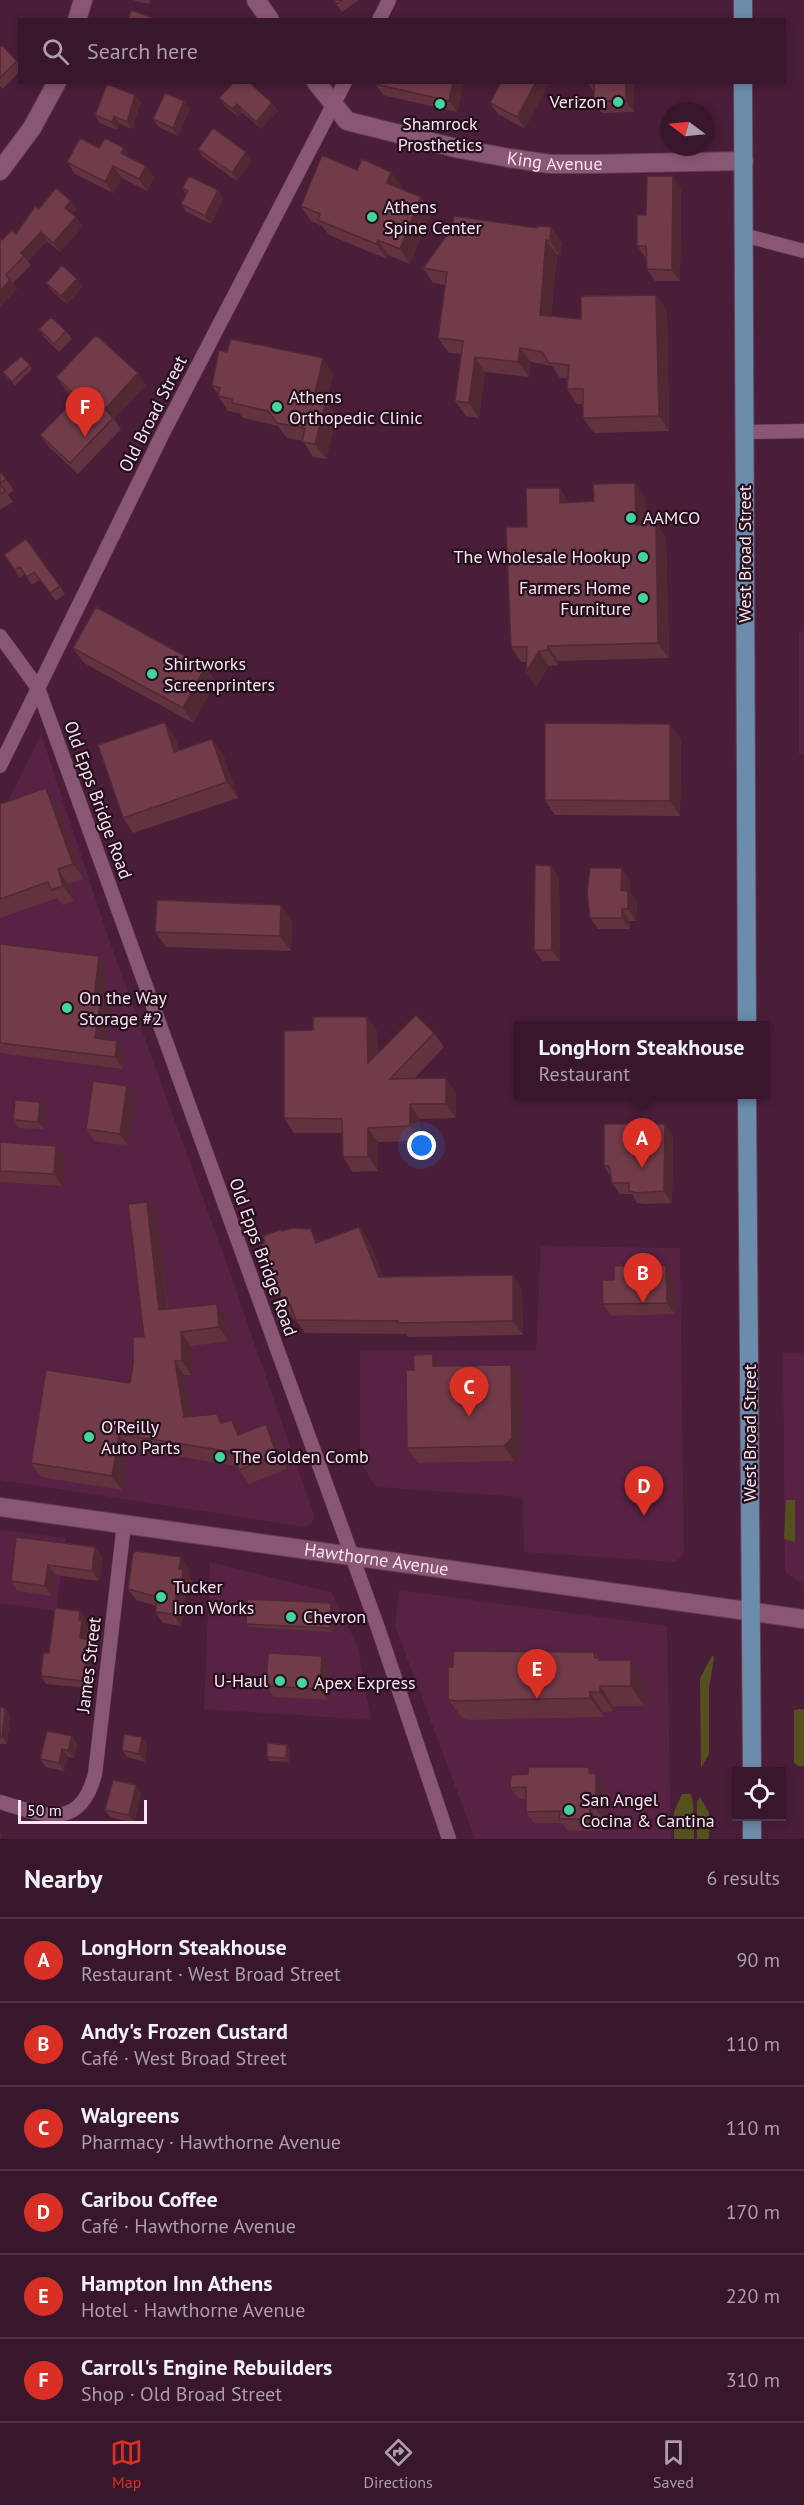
<!DOCTYPE html>
<meta charset="utf-8">
<style>
body{margin:0;font-family:"PT Sans",sans-serif;background:#3f1f33;color:#f1f3f6}
.controls{position:absolute;right:18px;bottom:18px;display:grid;overflow:hidden;border-radius:0px;box-shadow:0 3px 9px #0003}
.controls button{width:54px;height:54px;display:grid;place-items:center;padding:0;border:0;border-bottom:2px solid #523547;background:#38162b;color:#f1f3f6;font:30px sans-serif}
.compass{position:absolute;left:660px;top:102px;width:54px;height:54px;border-radius:50%;background:#38162b;box-shadow:0 3px 9px #0003;rotate:286deg}
.scale{position:absolute;left:18px;bottom:15px;width:129px;box-sizing:border-box;padding-left:6px;border:3px solid #fce3f0;border-top:0;font-size:16px;line-height:21px;white-space:nowrap;color:#fce3f0;-webkit-text-stroke:4px #24101c;paint-order:stroke}
.you{position:absolute;left:422px;top:1146px;width:21px;height:21px;margin:-15px;border:4px solid #fff;border-radius:50%;background:#1a73e8;box-shadow:0 0 0 9px #1a73e833}
.badge{display:grid;place-items:center;width:39px;height:39px;border-radius:50%;background:#d93025;color:#fff;font-size:20px;font-weight:700}
.pin{position:absolute;translate:-50% -50px;filter:drop-shadow(0 2px 3px #0008)}
.pin::after{content:'';position:absolute;top:32px;width:21px;height:18px;background:inherit;clip-path:polygon(0 0,100% 0,50% 100%)}
.popup{position:absolute;left:514px;top:1021px;width:255px;height:78px;box-sizing:border-box;display:grid;place-content:center;border-radius:0px;background:#38162b;filter:drop-shadow(0 2px 4px #0005);font-size:20px;white-space:nowrap;color:#ab9fa9}
.popup b{font-size:22px;color:#f1f3f6}
.popup::after{content:'';position:absolute;left:50%;top:100%;margin-left:-12px;border:12px solid transparent;border-top-color:#38162b}
.list{margin:0;padding:0;list-style:none}
h2{display:flex;justify-content:space-between;align-items:center;height:78px;margin:0;padding:0 24px;font-size:26px}
h2 small{font-size:20px;font-weight:400;color:#ab9fa9}
.list li{display:grid;grid-template-columns:39px 1fr auto;gap:18px;align-items:center;box-sizing:border-box;height:84px;padding:0 24px;border-top:2px solid #523547}
.list b{display:block;font-size:22px;white-space:nowrap}
.list p{margin:0;font-size:20px;white-space:nowrap;color:#ab9fa9}
.list em{font-size:20px;font-style:normal;color:#ab9fa9}
.icon{flex:none;width:33px;height:33px;fill:none;stroke:currentColor;stroke-width:2;stroke-linecap:round;stroke-linejoin:round}
.map{position:relative;flex:none;width:804px;height:1839px;overflow:hidden}
.search{position:absolute;background:#38162b;box-shadow:0 3px 9px #0003;left:18px;right:18px;top:18px;height:66px;display:flex;align-items:center;gap:15px;box-sizing:border-box;padding:0 21px;border-radius:0px;color:#ab9fa9;font-size:22px}
.sheet{height:582px;background:#38162b}
nav{display:flex;justify-content:space-around;align-items:center;box-sizing:border-box;height:84px;border-top:2px solid #523547;background:#38162b;font-size:16px;color:#ab9fa9}
nav a{display:grid;justify-items:center;gap:3px}
nav .on{color:#d93025}
.map>svg:first-child{display:block}
.built{fill:#572243}
.green{fill:#55511f}
.lines{fill:none;stroke-linecap:round;stroke-linejoin:round}
.street-casing{stroke:#643d56;stroke-width:15}
.secondary-casing{stroke:#643d56;stroke-width:20}
.primary-casing{stroke:#643d56;stroke-width:20}
.street{stroke:#895674;stroke-width:14}
.secondary{stroke:#895674;stroke-width:18}
.primary{stroke:#6c8cab;stroke-width:18}
.wall{fill:#62333f}
.shaded-wall{fill:#502933}
.building{fill:#723b49;stroke:#502933;stroke-width:1.5}
.poi-dot{fill:#44d49f;stroke:#24101c;stroke-width:2}
.labels{text-anchor:middle;stroke-width:4.5;stroke-linejoin:round;paint-order:stroke}
.poi-label{font-size:18px;fill:#fce3f0;stroke:#24101c;text-anchor:start}
.street-label{font-size:18px;fill:#fce3f0;stroke:#24101c}
</style>
<div class="map">
<svg width="804" height="1839" viewBox="0 0 804 1839">
<rect width="100%" height="100%" fill="#4a1d39"/>
<!-- built -->
<path class="built" d="M 804,631 L 804,754 L 799,754 L 799,632 Z
M 41,734 L 110,942 L 227,1264 L 315,1518 L 307,1527 L 0,1480 L 0,817 Z
M 541,1246 L 680,1248 L 684,1555 L 675,1562 L 524,1552 L 523,1497 L 376,1487 L 360,1462 L 360,1351 L 536,1351 Z
M 783,1353 L 804,1353 L 804,1585 L 785,1572 Z
M 0,1530 L 66,1538 L 56,1611 L 0,1603 Z
M 210,1562 L 331,1592 L 358,1647 L 371,1720 L 204,1709 Z
M 399,1590 L 667,1626 L 671,1839 L 475,1839 L 395,1626 Z"/>
<!-- green -->
<path class="green" d="M 786,1500 L 795,1500 L 795,1542 L 784,1539 Z
M 712,1656 L 714,1657 L 709,1688 L 709,1754 L 701,1768 L 700,1678 Z
M 800,1709 L 804,1710 L 804,1765 L 800,1767 L 794,1763 L 794,1710 Z
M 682,1794 L 691,1794 L 693,1802 L 694,1839 L 674,1839 L 674,1812 Z
M 700,1797 L 709,1813 L 709,1839 L 697,1839 L 697,1802 Z"/>
<g class="lines">
<defs>
<path id="street" d="M 379,20 L 389,0
M 743,235 L 804,251
M 744,432 L 804,431
M 0,636 L 38,688 L 378,1628 L 449,1839
M 0,766 L 164,431 L 345,82
M 0,1802 C 45,1816 80,1831 95,1774 L 124,1524"/>
<g id="secondary">
<path d="M 256,0 L 270,20"/>
<path d="M 77,20 L 83,0"/>
<path id="s1" d="M 316,82 L 347,121 L 460,149 L 509,158 L 550,164 L 594,164 L 744,161"/>
<path d="M 0,171 L 32,128 L 57,82"/>
<path id="s2" d="M 0,1507 L 804,1619"/>
</g>
<path id="primary" d="M 743,0 L 743,20
M 743,82 L 747,1026
M 747,1094 L 752,1772
M 752,1816 L 752,1839"/>
</defs>
<!-- street casing -->
<use href="#street" class="street-casing"/>
<!-- secondary casing -->
<use href="#secondary" class="secondary-casing"/>
<!-- primary casing -->
<use href="#primary" class="primary-casing"/>
<!-- street -->
<use href="#street" class="street"/>
<!-- secondary -->
<use href="#secondary" class="secondary"/>
<!-- primary -->
<use href="#primary" class="primary"/>
</g>
<!-- wall -->
<path class="wall" d="M 132,0 L 150,0 L 149,4 Z
M 333,0 L 359,0 L 342,12 Z
M 0,47 L 17,61 L 20,64 L 20,71 L 3,89 L 0,86 Z
M 375,82 L 464,82 L 457,112 L 383,95 L 375,84 Z
M 501,82 L 525,129 L 498,114 L 490,103 Z
M 587,82 L 634,82 L 634,112 L 602,113 L 594,101 L 594,92 Z
M 219,98 L 272,103 L 278,111 L 261,129 L 242,112 L 238,117 L 225,106 Z
M 184,101 L 190,109 L 178,136 L 159,127 L 153,119 Z
M 141,102 L 132,129 L 120,124 L 117,130 L 100,123 L 95,115 Z
M 99,148 L 130,158 L 146,166 L 154,177 L 147,191 L 122,178 L 113,193 L 75,174 L 67,162 Z
M 198,149 L 252,160 L 237,181 L 203,157 Z
M 357,170 L 402,187 L 401,189 L 432,212 L 410,264 L 388,255 L 387,259 L 329,235 L 322,226 L 311,221 L 301,206 Z
M 182,188 L 218,190 L 223,198 L 211,224 L 187,212 L 181,204 L 186,194 Z
M 681,188 L 680,281 L 655,281 L 647,269 L 646,258 L 637,246 L 646,215 Z
M 71,201 L 77,210 L 73,214 L 83,226 L 60,252 L 47,241 L 28,261 L 31,265 L 13,283 L 17,289 L 0,306 L 0,238 L 2,240 L 16,234 L 39,209 Z
M 453,227 L 562,242 L 560,256 L 557,255 L 551,316 L 581,319 L 667,310 L 669,431 L 594,433 L 583,418 L 583,404 L 577,404 L 567,389 L 568,378 L 560,378 L 552,366 L 531,362 L 529,377 L 485,372 L 479,418 L 466,416 L 455,401 L 462,354 L 449,353 L 438,338 L 445,285 L 433,283 L 423,268 Z
M 46,283 L 82,287 L 67,304 L 52,291 Z
M 39,329 L 66,331 L 72,339 L 59,352 L 44,337 Z
M 30,365 L 32,369 L 15,386 L 3,372 Z
M 333,373 L 327,402 L 337,416 L 326,459 L 313,457 L 303,441 L 287,438 L 278,426 L 243,418 L 239,413 L 228,411 L 218,396 L 218,394 L 212,385 Z
M 56,377 L 146,385 L 114,419 L 121,429 L 78,474 L 48,446 L 40,435 L 75,399 L 64,388 Z
M 0,471 L 14,490 L 8,495 L 13,502 L 0,510 Z
M 635,483 L 645,498 L 646,524 L 666,538 L 669,658 L 558,661 L 558,665 L 549,666 L 536,687 L 526,672 L 527,662 L 521,662 L 511,647 L 527,527 L 570,502 L 594,501 Z
M 26,539 L 65,594 L 56,601 L 39,580 L 32,585 L 25,574 L 20,578 L 4,555 Z
M 73,648 L 205,667 L 216,682 L 193,723 L 84,663 Z
M 175,737 L 179,750 L 223,754 L 238,798 L 133,833 L 123,818 Z
M 681,739 L 680,816 L 555,815 L 545,800 Z
M 57,803 L 84,879 L 68,884 L 74,901 L 62,905 L 57,898 L 0,918 L 0,804 Z
M 551,866 L 559,877 L 560,961 L 543,961 L 534,950 Z
M 630,880 L 630,892 L 637,902 L 636,921 L 630,921 L 630,929 L 598,929 L 590,918 Z
M 292,920 L 291,951 L 166,947 L 155,932 Z
M 0,944 L 99,956 L 107,968 L 103,1002 L 109,1010 L 105,1039 L 125,1052 L 123,1069 L 0,1053 Z
M 367,1017 L 377,1031 L 378,1053 L 434,1033 L 444,1047 L 414,1079 L 456,1093 L 456,1118 L 420,1119 L 420,1141 L 378,1142 L 378,1171 L 353,1172 L 343,1157 L 342,1133 L 294,1133 L 284,1118 L 313,1030 Z
M 127,1086 L 135,1097 L 128,1146 L 94,1141 L 86,1129 Z
M 40,1102 L 45,1109 L 44,1129 L 19,1128 L 13,1120 Z
M 673,1135 L 672,1203 L 645,1204 L 637,1203 L 632,1194 L 620,1194 L 612,1183 L 610,1176 L 604,1166 Z
M 0,1142 L 64,1158 L 62,1186 L 0,1182 Z
M 157,1216 L 168,1309 L 226,1318 L 229,1341 L 191,1346 L 191,1375 L 184,1375 L 191,1416 L 223,1422 L 242,1434 L 266,1424 L 276,1438 L 287,1469 L 249,1484 L 239,1470 L 237,1466 L 128,1448 L 122,1490 L 41,1477 L 31,1463 L 130,1383 L 144,1337 Z
M 359,1227 L 369,1241 L 383,1277 L 522,1289 L 523,1335 L 408,1337 L 406,1334 L 305,1333 L 295,1319 L 294,1320 L 284,1306 L 283,1231 L 320,1241 Z
M 674,1276 L 675,1314 L 611,1316 L 603,1304 L 614,1280 Z
M 511,1365 L 521,1380 L 522,1453 L 514,1461 L 418,1463 L 407,1448 L 414,1370 L 441,1366 Z
M 16,1537 L 103,1558 L 99,1581 L 55,1575 L 52,1596 L 18,1591 L 11,1581 Z
M 181,1557 L 189,1569 L 188,1576 L 192,1581 L 190,1594 L 186,1593 L 181,1626 L 163,1623 L 155,1612 L 156,1606 L 136,1600 L 128,1589 Z
M 334,1607 L 333,1632 L 248,1627 L 246,1624 Z
M 80,1611 L 86,1619 L 85,1624 L 88,1628 L 86,1639 L 89,1640 L 94,1648 L 88,1688 L 46,1684 L 41,1676 Z
M 594,1652 L 601,1660 L 631,1660 L 644,1679 L 644,1706 L 613,1706 L 613,1711 L 603,1712 L 604,1717 L 468,1720 L 462,1718 L 448,1699 L 453,1667 Z
M 330,1668 L 328,1700 L 274,1697 L 266,1686 Z
M 0,1707 L 5,1708 L 10,1715 L 7,1744 L 0,1744 Z
M 72,1736 L 77,1744 L 74,1758 L 68,1757 L 64,1771 L 46,1767 L 40,1759 Z
M 147,1745 L 145,1762 L 127,1757 L 122,1750 Z
M 287,1745 L 290,1748 L 289,1762 L 269,1761 L 267,1757 Z
M 589,1767 L 594,1773 L 596,1773 L 604,1785 L 604,1820 L 598,1820 L 598,1830 L 568,1831 L 562,1823 L 534,1823 L 526,1812 L 526,1799 L 519,1799 L 510,1788 L 528,1774 Z
M 141,1793 L 134,1823 L 110,1817 L 105,1810 Z"/>
<!-- shaded-wall -->
<path class="shaded-wall" d="M 453,82 L 464,82 L 457,112 L 449,101 Z
M 536,82 L 550,82 L 525,129 L 517,117 Z
M 626,82 L 634,82 L 634,112 L 626,101 Z
M 135,95 L 141,102 L 132,129 L 127,122 Z
M 184,101 L 190,109 L 178,136 L 173,128 Z
M 272,103 L 278,111 L 261,129 L 256,122 Z
M 237,104 L 242,112 L 238,117 L 232,109 Z
M 114,116 L 120,124 L 117,130 L 112,122 Z
M 124,148 L 132,160 L 121,153 Z
M 246,152 L 252,160 L 237,181 L 232,173 Z
M 113,166 L 122,178 L 113,193 L 105,182 Z
M 146,166 L 154,177 L 147,191 L 139,179 Z
M 391,172 L 402,187 L 397,198 L 387,183 Z
M 673,176 L 681,188 L 680,281 L 672,270 Z
M 218,190 L 223,198 L 211,224 L 205,216 Z
M 421,197 L 432,212 L 410,264 L 400,249 Z
M 71,201 L 77,210 L 71,217 L 65,208 Z
M 76,217 L 83,226 L 60,252 L 53,243 Z
M 551,227 L 562,242 L 560,256 L 550,241 Z
M 41,232 L 47,241 L 28,261 L 21,253 Z
M 378,240 L 388,255 L 387,259 L 376,244 Z
M 546,240 L 557,255 L 550,330 L 540,315 Z
M 77,279 L 82,287 L 67,304 L 61,296 Z
M 10,280 L 17,289 L 0,306 L 0,291 Z
M 656,295 L 667,310 L 669,431 L 659,416 Z
M 520,348 L 531,362 L 529,377 L 518,362 Z
M 475,357 L 485,372 L 479,418 L 469,403 Z
M 323,358 L 333,373 L 327,402 L 337,416 L 326,459 L 315,444 L 314,398 Z
M 138,373 L 146,385 L 114,419 L 105,409 Z
M 635,483 L 645,498 L 646,540 L 636,525 Z
M 560,488 L 570,503 L 560,503 Z
M 656,523 L 666,538 L 669,658 L 658,643 Z
M 548,646 L 558,661 L 558,665 L 548,650 Z
M 539,651 L 549,666 L 536,687 L 526,672 Z
M 205,667 L 216,682 L 193,723 L 183,708 Z
M 165,722 L 175,737 L 185,767 L 174,752 Z
M 670,724 L 681,739 L 680,816 L 670,801 Z
M 212,739 L 223,754 L 238,798 L 227,782 Z
M 46,788 L 57,803 L 84,879 L 73,864 Z
M 551,866 L 559,877 L 560,961 L 552,950 Z
M 622,868 L 630,880 L 630,892 L 637,902 L 636,921 L 628,909 L 621,890 Z
M 58,869 L 68,884 L 74,901 L 63,886 Z
M 281,905 L 292,920 L 291,951 L 280,936 Z
M 622,909 L 630,921 L 630,929 L 622,918 Z
M 99,956 L 107,968 L 103,1002 L 109,1010 L 103,1050 L 95,1038 L 94,997 Z
M 367,1017 L 377,1031 L 378,1077 L 368,1063 Z
M 117,1041 L 125,1052 L 123,1069 L 115,1057 Z
M 446,1078 L 456,1093 L 456,1118 L 446,1104 Z
M 127,1086 L 135,1097 L 128,1146 L 120,1134 Z
M 40,1102 L 45,1109 L 44,1129 L 38,1122 Z
M 410,1104 L 420,1119 L 420,1141 L 410,1126 Z
M 665,1124 L 673,1135 L 672,1203 L 664,1191 Z
M 368,1128 L 378,1142 L 378,1171 L 368,1157 Z
M 56,1146 L 64,1158 L 62,1186 L 54,1174 Z
M 147,1202 L 157,1216 L 169,1324 L 159,1310 Z
M 359,1227 L 369,1241 L 389,1291 L 379,1277 Z
M 311,1229 L 320,1242 L 316,1243 Z
M 666,1265 L 674,1276 L 675,1314 L 667,1303 Z
M 513,1275 L 522,1289 L 523,1335 L 513,1321 Z
M 217,1304 L 226,1318 L 229,1341 L 219,1327 Z
M 181,1332 L 191,1346 L 191,1375 L 182,1361 Z
M 433,1354 L 444,1369 L 433,1366 Z
M 175,1361 L 184,1375 L 194,1431 L 184,1417 Z
M 511,1365 L 521,1380 L 522,1453 L 514,1461 L 504,1446 Z
M 232,1420 L 242,1434 L 238,1435 Z
M 266,1424 L 276,1438 L 287,1469 L 277,1455 Z
M 119,1434 L 128,1448 L 122,1490 L 112,1476 Z
M 95,1547 L 103,1558 L 99,1581 L 92,1571 Z
M 181,1557 L 189,1569 L 188,1576 L 192,1581 L 190,1594 L 182,1582 L 179,1569 Z
M 48,1565 L 55,1575 L 52,1596 L 45,1586 Z
M 178,1582 L 186,1593 L 181,1626 L 173,1614 Z
M 331,1603 L 334,1607 L 333,1632 L 330,1628 Z
M 80,1611 L 86,1619 L 85,1624 L 88,1628 L 85,1646 L 80,1638 Z
M 89,1640 L 94,1648 L 88,1688 L 83,1681 Z
M 322,1656 L 330,1668 L 328,1700 L 320,1689 Z
M 631,1660 L 644,1679 L 644,1706 L 631,1686 Z
M 600,1686 L 613,1706 L 613,1711 L 600,1692 Z
M 590,1692 L 603,1712 L 604,1717 L 590,1698 Z
M 5,1708 L 10,1715 L 7,1744 L 2,1737 Z
M 72,1736 L 77,1744 L 74,1758 L 68,1751 Z
M 142,1737 L 147,1745 L 145,1762 L 139,1754 Z
M 287,1745 L 290,1748 L 289,1762 L 286,1758 Z
M 62,1749 L 68,1757 L 64,1771 L 59,1763 Z
M 589,1767 L 596,1776 L 596,1773 L 604,1785 L 604,1820 L 596,1809 L 589,1773 Z
M 136,1785 L 141,1793 L 134,1823 L 129,1815 Z
M 590,1809 L 598,1820 L 598,1830 L 590,1819 Z
M 0,1831 L 3,1835 L 1,1839 L 0,1839 Z"/>
<!-- building -->
<path class="building" d="M 334,0 L 342,0 L 337,4 Z
M 131,10 L 153,18 L 152,20 L 128,20 Z
M 2,45 L 17,61 L 0,78 L 0,47 Z
M 234,82 L 249,82 L 272,103 L 256,122 L 237,104 L 232,109 L 219,98 Z
M 375,82 L 453,82 L 449,101 L 375,84 Z
M 501,82 L 536,82 L 517,117 L 490,103 Z
M 594,82 L 626,82 L 626,101 L 594,101 Z
M 107,84 L 135,95 L 127,122 L 114,116 L 112,122 L 95,115 Z
M 165,93 L 184,101 L 173,128 L 153,119 Z
M 213,128 L 246,152 L 232,173 L 198,149 Z
M 80,138 L 99,148 L 105,138 L 124,148 L 121,153 L 146,166 L 139,179 L 113,166 L 105,182 L 67,162 Z
M 322,155 L 357,170 L 362,159 L 391,172 L 387,183 L 421,197 L 400,249 L 378,240 L 376,244 L 318,220 L 320,214 L 301,206 Z
M 189,176 L 218,190 L 205,216 L 181,204 L 188,191 L 182,188 Z
M 647,176 L 673,176 L 672,270 L 647,269 L 646,246 L 637,246 L 637,215 L 646,215 Z
M 56,188 L 71,201 L 65,208 L 76,217 L 53,243 L 41,232 L 21,253 L 24,256 L 6,275 L 10,280 L 0,291 L 0,238 L 2,240 L 12,230 L 16,234 L 35,206 L 39,209 Z
M 454,216 L 537,228 L 537,226 L 551,227 L 550,241 L 546,240 L 540,315 L 581,319 L 581,296 L 656,295 L 659,416 L 583,418 L 583,389 L 567,389 L 569,365 L 549,363 L 542,352 L 520,348 L 518,362 L 475,357 L 469,403 L 455,401 L 463,341 L 438,338 L 447,272 L 423,268 L 453,227 Z
M 62,265 L 77,279 L 61,296 L 46,283 Z
M 51,317 L 66,331 L 54,344 L 39,329 Z
M 96,335 L 138,373 L 105,409 L 113,418 L 70,463 L 40,435 L 77,397 L 56,377 Z
M 231,339 L 323,358 L 314,398 L 326,401 L 315,444 L 302,442 L 305,428 L 277,423 L 268,411 L 232,403 L 232,399 L 218,396 L 220,388 L 212,385 L 219,350 L 227,352 Z
M 21,356 L 30,365 L 12,382 L 3,372 Z
M 0,471 L 6,479 L 0,483 Z
M 635,483 L 636,525 L 656,523 L 658,643 L 548,646 L 548,650 L 539,651 L 526,672 L 527,647 L 511,647 L 506,527 L 527,527 L 526,488 L 560,488 L 560,503 L 594,501 L 593,484 Z
M 0,484 L 5,491 L 0,494 Z
M 26,539 L 60,586 L 50,593 L 34,572 L 27,577 L 20,567 L 15,570 L 4,555 Z
M 96,607 L 205,667 L 183,708 L 73,648 Z
M 165,722 L 174,752 L 212,739 L 227,782 L 123,818 L 98,745 Z
M 545,723 L 670,724 L 670,801 L 545,800 Z
M 46,788 L 73,864 L 58,869 L 63,886 L 51,890 L 48,882 L 0,899 L 0,804 Z
M 535,865 L 551,866 L 552,950 L 534,950 Z
M 590,868 L 622,868 L 621,890 L 628,891 L 628,909 L 622,909 L 622,918 L 590,918 L 587,893 Z
M 157,900 L 281,905 L 280,936 L 155,932 Z
M 0,944 L 99,956 L 94,997 L 101,998 L 95,1038 L 117,1041 L 115,1057 L 0,1043 Z
M 416,1015 L 434,1033 L 390,1079 L 446,1078 L 446,1104 L 410,1104 L 410,1126 L 368,1128 L 368,1157 L 343,1157 L 342,1119 L 284,1118 L 284,1031 L 313,1030 L 313,1017 L 367,1017 L 368,1063 Z
M 93,1081 L 127,1086 L 120,1134 L 86,1129 Z
M 15,1100 L 40,1102 L 38,1122 L 13,1120 Z
M 604,1124 L 665,1124 L 664,1191 L 637,1193 L 629,1191 L 629,1183 L 612,1183 L 609,1166 L 604,1166 Z
M 0,1142 L 56,1146 L 54,1174 L 0,1171 Z
M 147,1202 L 159,1310 L 217,1304 L 219,1327 L 181,1332 L 182,1361 L 175,1361 L 184,1417 L 217,1414 L 221,1423 L 232,1420 L 238,1435 L 266,1424 L 277,1455 L 239,1470 L 232,1452 L 119,1434 L 112,1476 L 31,1463 L 46,1370 L 130,1383 L 133,1364 L 133,1337 L 144,1337 L 128,1204 Z
M 359,1227 L 379,1277 L 513,1275 L 513,1321 L 398,1323 L 398,1321 L 296,1320 L 290,1304 L 284,1306 L 261,1244 L 265,1243 L 263,1236 L 282,1229 L 282,1231 L 292,1228 L 311,1229 L 316,1243 Z
M 666,1265 L 667,1303 L 603,1304 L 602,1280 L 614,1280 L 614,1266 Z
M 433,1354 L 433,1366 L 511,1365 L 512,1438 L 504,1446 L 407,1448 L 406,1370 L 414,1370 L 413,1355 Z
M 16,1537 L 95,1547 L 92,1571 L 48,1565 L 45,1586 L 11,1581 Z
M 136,1551 L 181,1557 L 179,1569 L 183,1569 L 182,1582 L 178,1582 L 173,1614 L 155,1612 L 158,1597 L 128,1589 L 133,1553 Z
M 247,1599 L 331,1603 L 330,1628 L 246,1624 Z
M 55,1608 L 80,1611 L 79,1620 L 82,1620 L 80,1638 L 89,1640 L 83,1681 L 41,1676 L 43,1653 L 49,1653 Z
M 453,1651 L 594,1652 L 595,1658 L 599,1657 L 599,1660 L 631,1660 L 631,1686 L 600,1686 L 600,1692 L 590,1692 L 590,1698 L 454,1701 L 448,1699 L 448,1667 L 453,1667 Z
M 268,1653 L 322,1656 L 320,1689 L 266,1686 Z
M 0,1707 L 5,1708 L 2,1737 L 0,1737 Z
M 47,1731 L 72,1736 L 68,1751 L 62,1749 L 59,1763 L 40,1759 Z
M 124,1734 L 142,1737 L 139,1754 L 122,1750 Z
M 267,1743 L 287,1745 L 286,1758 L 267,1757 Z
M 528,1767 L 589,1767 L 589,1773 L 596,1773 L 596,1809 L 590,1809 L 590,1819 L 559,1819 L 560,1811 L 526,1812 L 526,1787 L 510,1788 L 511,1775 L 528,1774 Z
M 113,1780 L 136,1785 L 129,1815 L 105,1810 Z"/>
<!-- markers -->
<g class="poi-dot">
<circle cx="618" cy="102" r="6"/>
<circle cx="440" cy="104" r="6"/>
<circle cx="372" cy="217" r="6"/>
<circle cx="277" cy="407" r="6"/>
<circle cx="631" cy="518" r="6"/>
<circle cx="643" cy="557" r="6"/>
<circle cx="643" cy="598" r="6"/>
<circle cx="152" cy="674" r="6"/>
<circle cx="67" cy="1008" r="6"/>
<circle cx="89" cy="1437" r="6"/>
<circle cx="220" cy="1457" r="6"/>
<circle cx="161" cy="1597" r="6"/>
<circle cx="291" cy="1617" r="6"/>
<circle cx="280" cy="1681" r="6"/>
<circle cx="302" cy="1683" r="6"/>
<circle cx="569" cy="1810" r="6"/>
</g>
<g class="labels">
<!-- poi labels -->
<g class="poi-label">
<text x="606" y="108" text-anchor="end">Verizon</text>
<text x="440" y="130" text-anchor="middle">Shamrock<tspan x="440" dy="21">Prosthetics</tspan></text>
<text x="384" y="213">Athens<tspan x="384" dy="21">Spine Center</tspan></text>
<text x="289" y="403">Athens<tspan x="289" dy="21">Orthopedic Clinic</tspan></text>
<text x="643" y="524">AAMCO</text>
<text x="631" y="563" text-anchor="end">The Wholesale Hookup</text>
<text x="631" y="594" text-anchor="end">Farmers Home<tspan x="631" dy="21">Furniture</tspan></text>
<text x="164" y="670">Shirtworks<tspan x="164" dy="21">Screenprinters</tspan></text>
<text x="79" y="1004">On the Way<tspan x="79" dy="21">Storage #2</tspan></text>
<text x="101" y="1433">O'Reilly<tspan x="101" dy="21">Auto Parts</tspan></text>
<text x="232" y="1463">The Golden Comb</text>
<text x="173" y="1593">Tucker<tspan x="173" dy="21">Iron Works</tspan></text>
<text x="303" y="1623">Chevron</text>
<text x="268" y="1687" text-anchor="end">U-Haul</text>
<text x="314" y="1689">Apex Express</text>
<text x="581" y="1806">San Angel<tspan x="581" dy="21">Cocina &amp; Cantina</tspan></text>
</g>
<!-- street labels -->
<g class="street-label">
<text dy="6" stroke="none"><textPath href="#s1" startOffset="262">King Avenue</textPath></text>
<text transform="translate(153 414) rotate(-63)" y="6">Old Broad Street</text>
<text transform="translate(745 554) rotate(-90)" y="6">West Broad Street</text>
<text transform="translate(98 800) rotate(70)" y="6">Old Epps Bridge Road</text>
<text transform="translate(263 1257) rotate(70)" y="6">Old Epps Bridge Road</text>
<text transform="translate(750 1433) rotate(-90)" y="6">West Broad Street</text>
<text dy="6" stroke="none"><textPath href="#s2" startOffset="380">Hawthorne Avenue</textPath></text>
<text transform="translate(89 1665) rotate(-83)" y="6">James Street</text>
</g>
</g>
</svg>
<div class="controls">
<button><svg class="icon" aria-label="locate" viewBox="0 0 24 24"><circle cx="12" cy="12" r="6"/><path d="M12 2v4M12 18v4M2 12h4M18 12h4"/></svg></button>
</div>
<svg class="compass" viewBox="-18 -18 36 36"><path d="M0-13l5 13h-10z" fill="#e53935"/><path d="M0 13l5-13h-10z" fill="#ab9fa9"/></svg>
<div class="scale">50 m</div>
<div class="you"></div>
<div class="pin badge" style="left:642px;top:1168px">A</div>
<div class="popup"><b>LongHorn Steakhouse</b>Restaurant</div>
<div class="pin badge" style="left:643px;top:1303px">B</div>
<div class="pin badge" style="left:469px;top:1417px">C</div>
<div class="pin badge" style="left:644px;top:1516px">D</div>
<div class="pin badge" style="left:537px;top:1699px">E</div>
<div class="pin badge" style="left:85px;top:437px">F</div>
<div class="search"><svg class="icon" aria-label="search" viewBox="0 0 24 24"><circle cx="10" cy="10" r="6"/><path d="M15 15l6 6"/></svg>Search here</div>
</div>
<section class="sheet">
<h2>Nearby<small>6 results</small></h2>
<ul class="list">
<li><span class="badge">A</span><div><b>LongHorn Steakhouse</b><p>Restaurant · West Broad Street</p></div><em>90 m</em></li>
<li><span class="badge">B</span><div><b>Andy's Frozen Custard</b><p>Café · West Broad Street</p></div><em>110 m</em></li>
<li><span class="badge">C</span><div><b>Walgreens</b><p>Pharmacy · Hawthorne Avenue</p></div><em>110 m</em></li>
<li><span class="badge">D</span><div><b>Caribou Coffee</b><p>Café · Hawthorne Avenue</p></div><em>170 m</em></li>
<li><span class="badge">E</span><div><b>Hampton Inn Athens</b><p>Hotel · Hawthorne Avenue</p></div><em>220 m</em></li>
<li><span class="badge">F</span><div><b>Carroll's Engine Rebuilders</b><p>Shop · Old Broad Street</p></div><em>310 m</em></li>
</ul>
</section>
<nav>
<a class="on"><svg class="icon" aria-label="map" viewBox="0 0 24 24"><path d="M3 6l6-2 6 2 6-2v14l-6 2-6-2-6 2zM9 4v14M15 6v14"/></svg>Map</a>
<a><svg class="icon" aria-label="directions" viewBox="0 0 24 24"><path d="M12 3l9 9-9 9-9-9zM9 14v-3h6M13 9l2 2-2 2"/></svg>Directions</a>
<a><svg class="icon" aria-label="saved" viewBox="0 0 24 24"><path d="M7 4h10v16l-5-4-5 4z"/></svg>Saved</a>
</nav>
